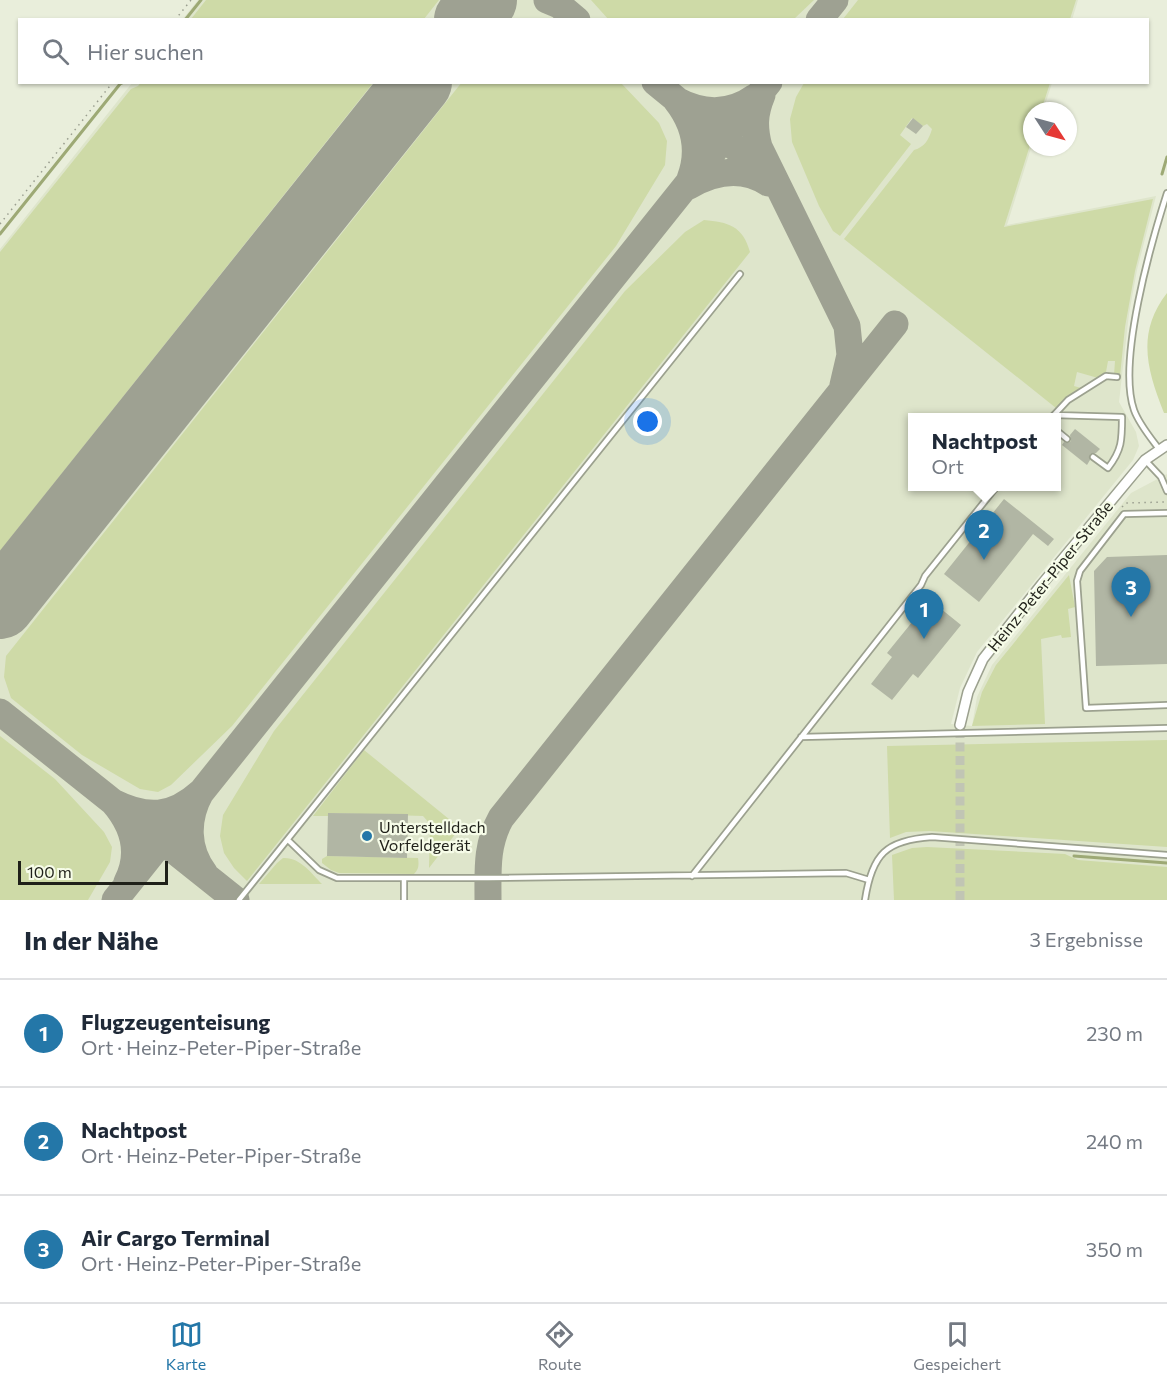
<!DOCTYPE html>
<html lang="de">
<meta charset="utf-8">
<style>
body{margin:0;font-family:Commissioner,sans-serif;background:#f6f6f7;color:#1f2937}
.compass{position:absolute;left:1023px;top:102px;width:54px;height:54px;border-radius:50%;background:#fff;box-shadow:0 2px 4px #0004;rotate:126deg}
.scale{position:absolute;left:18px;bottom:15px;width:150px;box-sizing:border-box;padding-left:6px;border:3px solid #1f2019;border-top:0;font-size:16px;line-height:21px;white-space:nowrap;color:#1f2019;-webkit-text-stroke:4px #f6fce8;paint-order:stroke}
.you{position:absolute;left:648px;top:422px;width:21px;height:21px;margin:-15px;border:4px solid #fff;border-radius:50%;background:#1a73e8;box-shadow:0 0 0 9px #1a73e833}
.badge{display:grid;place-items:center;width:39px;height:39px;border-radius:50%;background:#2477a8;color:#fff;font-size:20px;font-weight:700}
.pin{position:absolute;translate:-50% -50px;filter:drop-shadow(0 2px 3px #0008)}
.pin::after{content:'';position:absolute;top:32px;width:21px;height:18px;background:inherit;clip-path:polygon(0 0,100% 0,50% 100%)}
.popup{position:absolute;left:908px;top:413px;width:153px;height:78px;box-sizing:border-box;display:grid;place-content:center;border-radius:0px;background:#fff;filter:drop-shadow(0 2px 4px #0005);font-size:20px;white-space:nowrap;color:#747a83}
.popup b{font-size:22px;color:#1f2937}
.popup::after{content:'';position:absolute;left:50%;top:100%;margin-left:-12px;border:12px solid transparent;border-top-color:#fff}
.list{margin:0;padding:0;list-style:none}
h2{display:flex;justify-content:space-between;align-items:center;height:78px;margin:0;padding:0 24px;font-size:26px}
h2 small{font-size:20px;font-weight:400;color:#747a83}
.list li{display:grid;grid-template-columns:39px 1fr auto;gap:18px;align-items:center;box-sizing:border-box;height:108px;padding:0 24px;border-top:2px solid #e0e1e3}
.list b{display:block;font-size:22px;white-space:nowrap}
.list p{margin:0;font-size:20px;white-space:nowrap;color:#747a83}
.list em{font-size:20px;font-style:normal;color:#747a83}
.icon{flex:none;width:33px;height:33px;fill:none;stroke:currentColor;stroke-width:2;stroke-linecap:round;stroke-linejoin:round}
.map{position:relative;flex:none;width:1167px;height:900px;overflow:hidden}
.search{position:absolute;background:#fff;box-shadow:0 2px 4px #0004;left:18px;right:18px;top:18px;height:66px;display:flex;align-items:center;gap:15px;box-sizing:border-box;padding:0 21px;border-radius:0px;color:#747a83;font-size:22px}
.sheet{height:402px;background:#fff}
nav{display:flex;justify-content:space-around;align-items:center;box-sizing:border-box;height:84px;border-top:2px solid #e0e1e3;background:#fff;font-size:16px;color:#747a83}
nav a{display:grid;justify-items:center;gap:3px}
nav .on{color:#2477a8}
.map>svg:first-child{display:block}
.built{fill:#dee5cb;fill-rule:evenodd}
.green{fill:#cedaa7}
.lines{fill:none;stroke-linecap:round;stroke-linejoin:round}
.stream{stroke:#9da975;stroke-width:3}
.taxiway{stroke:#9ea192;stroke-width:27}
.runway{stroke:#9ea192;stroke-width:68}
.building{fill:#b1b6a4}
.minor-tunnel{stroke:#c1c5b4;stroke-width:9;stroke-dasharray:9 4.5;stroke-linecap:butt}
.service-casing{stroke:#9ca18f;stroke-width:8}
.minor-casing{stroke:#9ca18f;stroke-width:12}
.path{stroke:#9a9e8f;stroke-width:1.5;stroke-dasharray:1.5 4.5;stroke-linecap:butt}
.service{stroke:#fff;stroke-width:4.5}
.minor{stroke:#fff;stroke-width:9}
.poi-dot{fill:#2477a8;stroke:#f6fce8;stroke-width:2}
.labels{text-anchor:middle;stroke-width:4.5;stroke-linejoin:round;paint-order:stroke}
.street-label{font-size:16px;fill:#1f2019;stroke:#f6fce8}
.poi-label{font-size:16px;fill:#1f2019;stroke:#f6fce8;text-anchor:start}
</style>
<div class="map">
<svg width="1167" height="900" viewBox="0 0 1167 900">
<rect width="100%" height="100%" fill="#e9eedb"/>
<!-- built -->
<path class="built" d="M 198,0 L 1078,0 L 1072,20 L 182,20 Z
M 132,83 L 1052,83 L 1043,111 L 1032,111 L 1032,145 L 1007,225 L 1156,196 L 1137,270 L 1129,314 L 1119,402 L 1136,432 L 1139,446 L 1133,460 L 977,652 L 960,688 L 951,724 L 972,726 L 977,697 L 992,665 L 1131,493 L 1167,474 L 1167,900 L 0,900 L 0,249 ZM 912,418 L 1056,418 L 1056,486 L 912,486 Z"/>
<!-- green -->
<path class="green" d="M 206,0 L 439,0 L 424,19 L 191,19 Z
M 591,0 L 814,0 L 794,19 L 609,20 Z
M 858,0 L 1076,0 L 1070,19 L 843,19 Z
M 141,82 L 373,83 L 0,551 L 0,252 L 131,89 L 138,86 Z
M 462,82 L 621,83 L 659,123 L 667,141 L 665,165 L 616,246 L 232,726 L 171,785 L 158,792 L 140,789 L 82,755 L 11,698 L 4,677 L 6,656 Z
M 804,83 L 1050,83 L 1041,111 L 1032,111 L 1032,139 L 1004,227 L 1153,199 L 1135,271 L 1125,327 L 1120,376 L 1114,375 L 1115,361 L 1108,361 L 1106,372 L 1098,378 L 1077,372 L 1074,386 L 1081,388 L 1066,397 L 1056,408 L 844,239 L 914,150 C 925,147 929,139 932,129 L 927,124 L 923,126 L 912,118 L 900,135 L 911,144 L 840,236 L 833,231 L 819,206 L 792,142 L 790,119 L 796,97 Z
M 704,220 C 728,222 743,226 750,252 L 247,881 L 234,868 L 224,853 L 220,836 L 223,815 L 274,731 L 625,291 L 685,232 Z
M 1167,293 L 1167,413 L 1164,413 C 1147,370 1136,333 1167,293 Z
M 1069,575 L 1075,607 L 1068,609 L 1071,637 L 1062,638 L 1061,635 L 1041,639 L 1045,724 L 972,726 L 982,692 L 996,665 Z
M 0,736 L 55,779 L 104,832 L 112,847 L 110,862 L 88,900 L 0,900 Z
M 1167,740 L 1167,847 L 930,831 L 906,832 L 890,838 L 887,746 Z
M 364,750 L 460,828 L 429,868 L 430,824 L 423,816 L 328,813 L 328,816 L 313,816 Z
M 927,847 L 1065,854 L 1078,860 L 1167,867 L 1167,900 L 894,900 L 892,855 L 912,848 Z
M 327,856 L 418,858 C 419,865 419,869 414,874 L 339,873 L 331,870 L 322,863 L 322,859 Z
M 283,858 C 300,857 311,873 322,884 L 259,884 L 277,863 Z"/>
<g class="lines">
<!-- stream -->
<path class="stream" d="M 185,20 L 201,0
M 1162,174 L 1167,157
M 0,234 L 120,84 L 124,82
M 1074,856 L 1167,863"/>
<!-- taxiway -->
<path class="taxiway" d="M 547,0 L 559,5 L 577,20
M 468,19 L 495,0
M 819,20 L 835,0
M 655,82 L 770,176
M 762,95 C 754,114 754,128 759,147 L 847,326 L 850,355 L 843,385
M 690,179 C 701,150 695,124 676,100 C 702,114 730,115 755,97
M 689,186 C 715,171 742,166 768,183
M 0,712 L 236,900
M 127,882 C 142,853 133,825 113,802 C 147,819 172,818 201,792 C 186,819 186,849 205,874
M 115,900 L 769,82
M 488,900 C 488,870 486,845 501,818 L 895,324"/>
<!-- runway -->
<path class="runway" d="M 468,20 L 483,0
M 0,605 L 418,82"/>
</g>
<!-- building -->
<path class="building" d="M 913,118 L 923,126 L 916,134 L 906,127 Z
M 1075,429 L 1100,449 L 1096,453 L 1090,454 L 1090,460 L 1087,465 L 1062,445 L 1064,442 L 1068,443 L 1071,441 L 1070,435 Z
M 1004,499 L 1054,539 L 1048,546 L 1033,534 L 979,602 L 944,574 Z
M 1167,555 L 1167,664 L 1096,666 L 1094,571 L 1107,557 Z
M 930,600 L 961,625 L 918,678 L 913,674 L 892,700 L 871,684 L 892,657 L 887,653 Z
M 328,813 L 408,814 L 407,858 L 327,856 Z"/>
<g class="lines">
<!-- minor-tunnel -->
<path class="minor-tunnel" d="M 960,900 L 960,725"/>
<defs>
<path id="service" d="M 1054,415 L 1122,417 C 1122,440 1122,450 1108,468 L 1093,457
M 1054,415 L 1068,400 L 1106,376 L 1117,377
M 1056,430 L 1067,439
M 1159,449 C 1150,437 1139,424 1134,410 C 1117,362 1151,243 1167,193
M 1145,460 L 1161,477 L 1167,491
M 1167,513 L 1124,514 L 1080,571 L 1077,581 L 1086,708 L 1167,705
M 801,737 L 1167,728
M 288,840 L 319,870 L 337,878 L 488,878 L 846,873 L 869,880
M 692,876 L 921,585 L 925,576 L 997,486
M 404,878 L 404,900
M 239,900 L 740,274
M 865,900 C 872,854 886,840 932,837 L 1167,855"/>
<path id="minor" d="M 960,725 L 968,692 L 983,659 L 1042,584 L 1145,460 L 1167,445"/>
</defs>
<!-- service casing -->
<use href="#service" class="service-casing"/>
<!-- minor casing -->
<use href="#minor" class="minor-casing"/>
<!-- path -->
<path class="path" d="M 175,20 L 191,0
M 0,224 L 113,82
M 1122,507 L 1126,503 L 1167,502"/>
<!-- service -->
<use href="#service" class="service"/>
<!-- minor -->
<use href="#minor" class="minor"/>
</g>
<!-- markers -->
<circle class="poi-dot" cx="367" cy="836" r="6"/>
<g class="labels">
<!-- street labels -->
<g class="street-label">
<text transform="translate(1050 576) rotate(-51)" y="6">Heinz-Peter-Piper-Straße</text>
</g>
<!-- poi labels -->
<g class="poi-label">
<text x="379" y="833">Unterstelldach<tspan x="379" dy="18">Vorfeldgerät</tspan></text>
</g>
</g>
</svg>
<svg class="compass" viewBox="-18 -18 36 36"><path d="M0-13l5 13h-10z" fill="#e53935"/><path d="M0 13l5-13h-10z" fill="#747a83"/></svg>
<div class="scale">100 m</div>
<div class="you"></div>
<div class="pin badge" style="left:924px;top:639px">1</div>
<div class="pin badge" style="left:984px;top:560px">2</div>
<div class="popup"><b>Nachtpost</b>Ort</div>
<div class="pin badge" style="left:1131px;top:617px">3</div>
<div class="search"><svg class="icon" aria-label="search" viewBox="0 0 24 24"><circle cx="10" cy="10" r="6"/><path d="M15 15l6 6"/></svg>Hier suchen</div>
</div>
<section class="sheet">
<h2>In der Nähe<small>3 Ergebnisse</small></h2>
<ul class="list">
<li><span class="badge">1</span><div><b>Flugzeugenteisung</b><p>Ort · Heinz-Peter-Piper-Straße</p></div><em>230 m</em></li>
<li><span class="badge">2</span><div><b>Nachtpost</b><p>Ort · Heinz-Peter-Piper-Straße</p></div><em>240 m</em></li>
<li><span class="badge">3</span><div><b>Air Cargo Terminal</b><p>Ort · Heinz-Peter-Piper-Straße</p></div><em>350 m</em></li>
</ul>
</section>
<nav>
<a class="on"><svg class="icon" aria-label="map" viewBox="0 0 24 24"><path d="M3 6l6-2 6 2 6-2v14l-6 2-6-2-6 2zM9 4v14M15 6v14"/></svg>Karte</a>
<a><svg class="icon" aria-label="directions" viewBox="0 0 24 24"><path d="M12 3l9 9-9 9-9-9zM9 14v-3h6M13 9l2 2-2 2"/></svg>Route</a>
<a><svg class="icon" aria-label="saved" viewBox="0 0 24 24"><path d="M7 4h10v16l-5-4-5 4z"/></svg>Gespeichert</a>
</nav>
